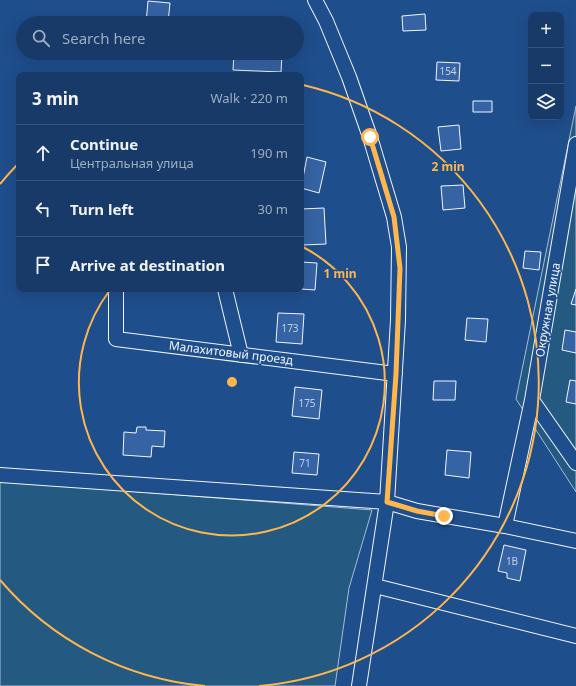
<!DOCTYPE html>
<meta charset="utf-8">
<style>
body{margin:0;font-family:"Noto Sans",sans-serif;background:#244571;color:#f1f3f6}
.controls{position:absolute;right:12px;top:12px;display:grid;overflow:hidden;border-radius:8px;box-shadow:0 4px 16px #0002}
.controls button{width:36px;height:36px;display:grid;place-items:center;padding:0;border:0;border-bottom:1px solid #36547d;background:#173a69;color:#f1f3f6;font:20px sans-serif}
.stop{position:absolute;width:12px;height:12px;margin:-9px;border:3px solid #ffb74d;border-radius:50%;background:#fff}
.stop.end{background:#ffb74d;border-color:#fff;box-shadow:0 1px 4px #0008}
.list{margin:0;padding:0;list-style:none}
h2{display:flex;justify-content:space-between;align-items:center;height:52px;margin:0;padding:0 16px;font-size:17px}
h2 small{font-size:13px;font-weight:400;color:#9eadc0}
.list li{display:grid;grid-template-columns:26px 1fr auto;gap:12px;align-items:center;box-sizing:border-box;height:56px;padding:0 16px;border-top:1px solid #36547d}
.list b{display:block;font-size:15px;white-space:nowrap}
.list p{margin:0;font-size:13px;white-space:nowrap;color:#9eadc0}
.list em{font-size:13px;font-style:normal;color:#9eadc0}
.icon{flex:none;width:22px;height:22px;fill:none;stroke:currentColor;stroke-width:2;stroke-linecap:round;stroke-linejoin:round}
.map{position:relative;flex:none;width:576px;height:686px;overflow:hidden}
.search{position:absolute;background:#173a69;box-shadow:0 4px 16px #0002;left:16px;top:16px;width:288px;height:44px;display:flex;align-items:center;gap:10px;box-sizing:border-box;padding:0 14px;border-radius:22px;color:#9eadc0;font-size:15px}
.panel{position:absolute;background:#173a69;box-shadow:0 4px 16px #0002;left:16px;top:72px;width:288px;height:220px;border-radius:8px}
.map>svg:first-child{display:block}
.green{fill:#245a82;stroke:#a8bbd7}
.building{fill:#3563a3;stroke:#f2f6ff}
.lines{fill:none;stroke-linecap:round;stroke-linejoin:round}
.minor-casing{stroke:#f2f6ff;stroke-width:16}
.minor{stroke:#1f4e8c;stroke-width:14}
.route{stroke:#ffb74d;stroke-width:5}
.ring{fill:none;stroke:#ffb74d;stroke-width:2}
.labels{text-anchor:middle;stroke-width:3;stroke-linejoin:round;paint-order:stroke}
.number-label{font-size:10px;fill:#c3d1e8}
.street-label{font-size:12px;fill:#f2f6ff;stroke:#1f4e8c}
.centre{fill:#ffb74d;stroke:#1f4e8c;stroke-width:2}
.ring-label{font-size:12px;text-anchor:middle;font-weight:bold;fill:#ffb74d;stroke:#1f4e8c;stroke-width:3;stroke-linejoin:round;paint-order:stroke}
</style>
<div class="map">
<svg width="576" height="686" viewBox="0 0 576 686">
<rect width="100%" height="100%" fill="#1f4e8c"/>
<!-- green -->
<path class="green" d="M 576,106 L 576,492 L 516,399 Z
M 0,481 L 372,510 L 349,588 L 335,686 L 0,686 Z"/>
<!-- building -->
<path class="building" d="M 148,1 L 170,3 L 168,23 L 146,23 Z
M 425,14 L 426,30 L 403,31 L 402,16 Z
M 234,53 L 282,55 L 281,72 L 233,70 Z
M 437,62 L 460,63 L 459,81 L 436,80 Z
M 473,101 L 492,101 L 492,112 L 473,112 Z
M 459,125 L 461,149 L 441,151 L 438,127 Z
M 307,157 L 326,162 L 319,193 L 301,188 Z
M 463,185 L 465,208 L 443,210 L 441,186 Z
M 324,208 L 326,244 L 303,245 L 301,209 Z
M 525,251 L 541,252 L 539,270 L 523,268 Z
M 301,262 L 317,263 L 315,290 L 301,289 Z
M 576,289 L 576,305 L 571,304 Z
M 278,313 L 304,314 L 302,344 L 276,342 Z
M 467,318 L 488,319 L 486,342 L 465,340 Z
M 565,330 L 576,332 L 576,353 L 562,350 Z
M 570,380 L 576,381 L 576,404 L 566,402 Z
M 434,381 L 456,381 L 455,400 L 433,400 Z
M 295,387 L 322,390 L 319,419 L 292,416 Z
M 137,427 L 146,427 L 146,430 L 165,431 L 164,447 L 152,446 L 151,457 L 123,455 L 124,432 L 136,433 Z
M 447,450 L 471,452 L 469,478 L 445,475 Z
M 294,452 L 319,454 L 317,475 L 292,473 Z
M 504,545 L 526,550 L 520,581 L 507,578 L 507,573 L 498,571 Z"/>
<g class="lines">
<defs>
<path id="minor" d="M 315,0 L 326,21 L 349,77 L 370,137 L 394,217 L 399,247 L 398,320 L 387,502 L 359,686
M 576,144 L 532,400 L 576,463
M 116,289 L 116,339 L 395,374
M 225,289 L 241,355
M 0,475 L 387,502 L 417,511 L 505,526 L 576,541
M 505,526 L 532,400
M 375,586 L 576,636"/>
</defs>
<!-- minor casing -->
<use href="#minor" class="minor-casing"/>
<!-- minor -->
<use href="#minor" class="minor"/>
</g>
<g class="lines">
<!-- route -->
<path class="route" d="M 370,137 L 394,217 L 400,268 L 396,374 L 387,502 L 417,511 L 444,516"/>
</g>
<!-- distance rings -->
<g class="ring">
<path d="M301 246A153 153 0 1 1 110 290"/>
<path d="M205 686A305 305 0 0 1 0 580M0 184A305 305 0 0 1 18 164M303 85A305 305 0 0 1 259 686"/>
</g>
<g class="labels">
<!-- number labels -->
<g class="number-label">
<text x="448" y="75">154</text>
<text x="290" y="332">173</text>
<text x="307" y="407">175</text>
<text x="305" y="467">71</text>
<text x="512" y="565">1В</text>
</g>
<!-- street labels -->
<g class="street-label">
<text transform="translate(548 310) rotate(-80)" y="4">Окружная улица</text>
<text transform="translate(231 353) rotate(7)" y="4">Малахитовый проезд</text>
</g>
</g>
<circle cx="232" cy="382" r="6" class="centre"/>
<g class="ring-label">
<text x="448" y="171">2 min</text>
<text x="340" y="278">1 min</text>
</g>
</svg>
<div class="controls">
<button>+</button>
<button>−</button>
<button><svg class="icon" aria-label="layers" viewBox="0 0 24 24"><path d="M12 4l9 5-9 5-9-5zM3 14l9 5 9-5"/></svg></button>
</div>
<div class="stop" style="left:370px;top:137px"></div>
<div class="stop end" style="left:444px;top:516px"></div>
<div class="search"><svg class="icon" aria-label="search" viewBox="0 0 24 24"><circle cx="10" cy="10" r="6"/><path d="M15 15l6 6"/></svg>Search here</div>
<section class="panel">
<h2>3 min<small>Walk · 220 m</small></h2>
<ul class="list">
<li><svg class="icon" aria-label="ahead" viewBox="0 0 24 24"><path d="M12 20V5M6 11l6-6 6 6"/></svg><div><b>Continue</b><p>Центральная улица</p></div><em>190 m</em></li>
<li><svg class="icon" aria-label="left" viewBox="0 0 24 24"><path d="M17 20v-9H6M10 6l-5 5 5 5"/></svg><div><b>Turn left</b></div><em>30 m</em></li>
<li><svg class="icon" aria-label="arrive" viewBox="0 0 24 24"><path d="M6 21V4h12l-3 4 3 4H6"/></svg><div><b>Arrive at destination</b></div></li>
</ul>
</section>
</div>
